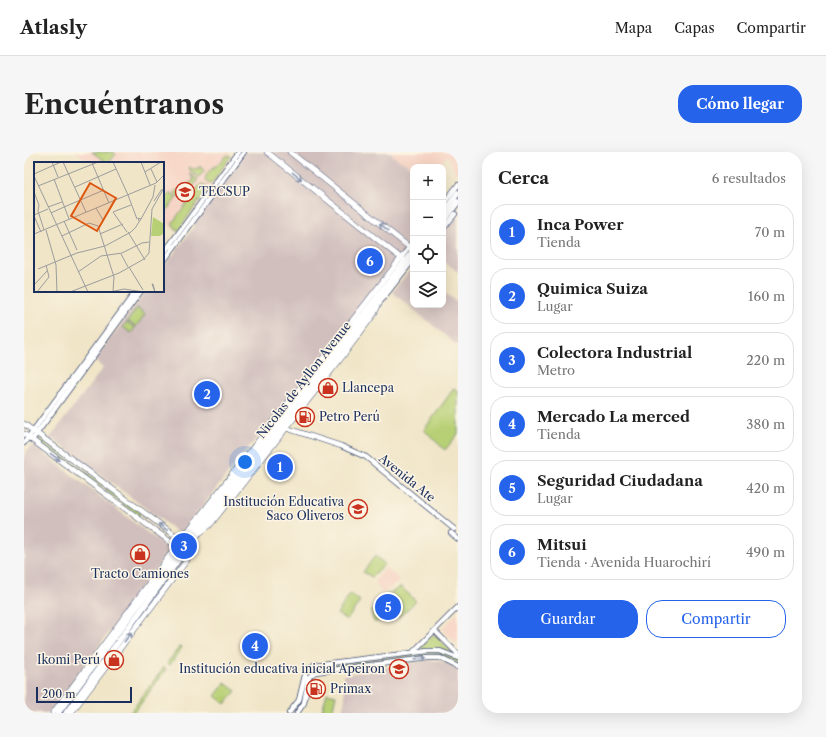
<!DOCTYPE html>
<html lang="es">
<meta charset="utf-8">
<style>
body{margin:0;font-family:"Libre Caslon Text",serif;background:#f6f6f6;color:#222}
.controls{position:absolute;right:12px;top:12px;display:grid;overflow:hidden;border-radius:8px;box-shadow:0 4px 16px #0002}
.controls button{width:36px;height:36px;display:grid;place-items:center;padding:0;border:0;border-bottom:1px solid #e0e0e0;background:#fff;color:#222;font:20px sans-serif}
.scale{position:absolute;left:12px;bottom:10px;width:96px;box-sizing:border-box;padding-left:4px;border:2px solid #1b2f5e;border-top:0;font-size:11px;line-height:14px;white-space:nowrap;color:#1b2f5e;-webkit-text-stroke:3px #fcf5e5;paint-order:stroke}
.you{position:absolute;left:221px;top:310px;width:14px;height:14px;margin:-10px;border:3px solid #fff;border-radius:50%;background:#1a73e8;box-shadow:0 0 0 6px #1a73e833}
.badge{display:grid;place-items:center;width:26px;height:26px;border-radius:50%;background:#2563eb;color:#fff;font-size:13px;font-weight:700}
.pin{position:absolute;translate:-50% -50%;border:2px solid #fff;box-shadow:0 1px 4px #0006}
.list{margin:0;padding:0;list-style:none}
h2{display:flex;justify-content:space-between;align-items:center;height:52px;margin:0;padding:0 16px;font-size:17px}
h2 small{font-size:13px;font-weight:400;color:#767676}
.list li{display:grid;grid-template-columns:26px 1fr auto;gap:12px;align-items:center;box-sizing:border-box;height:56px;margin:0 8px 8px;padding:0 8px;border:1px solid #e0e0e0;border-radius:16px}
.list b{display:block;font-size:15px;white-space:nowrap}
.list p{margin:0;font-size:13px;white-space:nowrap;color:#767676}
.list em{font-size:13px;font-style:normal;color:#767676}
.actions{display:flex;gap:8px;padding:12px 16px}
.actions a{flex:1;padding:9px 0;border:1px solid #2563eb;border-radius:16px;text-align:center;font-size:14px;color:#2563eb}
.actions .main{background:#2563eb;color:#fff}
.icon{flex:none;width:22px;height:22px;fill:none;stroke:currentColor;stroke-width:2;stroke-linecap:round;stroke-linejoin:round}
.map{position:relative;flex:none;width:434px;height:561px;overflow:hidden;border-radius:16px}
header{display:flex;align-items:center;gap:24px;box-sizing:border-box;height:56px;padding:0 20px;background:#fff;border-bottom:1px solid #e0e0e0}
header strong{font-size:19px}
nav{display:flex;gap:22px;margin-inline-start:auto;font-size:14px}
.intro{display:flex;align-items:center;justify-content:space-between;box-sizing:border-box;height:96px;padding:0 24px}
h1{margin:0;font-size:28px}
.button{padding:10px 18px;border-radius:16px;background:#2563eb;color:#fff;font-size:14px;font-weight:700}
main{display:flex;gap:24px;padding:0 24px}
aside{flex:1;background:#fff;border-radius:16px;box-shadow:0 4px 16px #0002}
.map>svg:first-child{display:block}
.built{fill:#f6d2c3}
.industrial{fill:#d1bfbd}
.green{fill:#b8d075;stroke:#6a806a}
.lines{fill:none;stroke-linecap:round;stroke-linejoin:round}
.tertiary-casing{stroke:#3b4a6e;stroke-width:6}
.secondary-casing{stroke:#3b4a6e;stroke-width:6}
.primary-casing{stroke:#3b4a6e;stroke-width:7}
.tertiary{stroke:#fff;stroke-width:4.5}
.secondary{stroke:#fff;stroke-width:5}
.primary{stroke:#fff;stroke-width:5.5}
.oneway{stroke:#8d97ae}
.labels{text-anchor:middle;stroke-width:3;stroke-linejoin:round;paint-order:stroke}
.poi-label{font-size:12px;fill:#1b2f5e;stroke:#fcf5e5;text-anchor:start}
.street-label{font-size:12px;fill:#1b2f5e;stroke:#fcf5e5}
.inset-road{fill:none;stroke:#9b9c9d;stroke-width:1}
.view{fill:#de5710;fill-opacity:0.15;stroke:#de5710;stroke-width:2}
.inset-edge{fill:none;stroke:#1b2f5e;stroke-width:2}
</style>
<header>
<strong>Atlasly</strong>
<nav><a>Mapa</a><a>Capas</a><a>Compartir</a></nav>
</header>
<div class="intro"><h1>Encuéntranos</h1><a class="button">Cómo llegar</a></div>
<main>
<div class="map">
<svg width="434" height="561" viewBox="0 0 434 561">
<rect width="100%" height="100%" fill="#fcf5e5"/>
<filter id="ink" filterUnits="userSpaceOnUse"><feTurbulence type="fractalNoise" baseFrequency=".025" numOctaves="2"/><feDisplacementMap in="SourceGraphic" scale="8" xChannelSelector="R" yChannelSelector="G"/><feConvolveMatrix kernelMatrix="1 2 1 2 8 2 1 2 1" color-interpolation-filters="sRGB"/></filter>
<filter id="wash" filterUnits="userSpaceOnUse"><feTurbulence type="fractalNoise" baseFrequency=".012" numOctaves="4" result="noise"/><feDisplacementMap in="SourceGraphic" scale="16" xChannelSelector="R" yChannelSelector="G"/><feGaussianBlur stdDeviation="0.9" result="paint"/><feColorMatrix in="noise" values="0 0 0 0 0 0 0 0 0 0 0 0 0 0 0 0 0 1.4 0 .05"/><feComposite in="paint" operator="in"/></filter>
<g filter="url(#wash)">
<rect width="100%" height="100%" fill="#f0e5c7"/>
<!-- built -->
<path class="built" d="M 52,0 L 205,0 L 206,8 L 154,80 L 139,69 L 139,11 L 66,11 Z
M 367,0 L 434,0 L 434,25 L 423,4 L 413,15 L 389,16 L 369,4 Z
M 362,416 L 377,428 L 358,442 L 351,428 Z
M 434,460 L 434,493 L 418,477 Z
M 225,478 L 248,494 L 237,510 L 214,494 Z"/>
<!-- industrial -->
<path class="industrial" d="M 220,0 L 367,0 L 369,4 L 389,16 L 389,89 L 156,382 L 29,287 L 19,301 L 146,398 L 25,561 L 0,561 L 0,303 L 8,293 L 16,299 L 79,216 L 70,208 L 122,139 L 139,139 L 139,116 L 169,76 L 172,68 Z
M 419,39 L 423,42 L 434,45 L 434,120 L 419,109 Z
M 386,118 L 389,120 L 389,153 L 419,153 L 419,140 L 434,150 L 434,194 L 368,140 Z
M 403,508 L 417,509 L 426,512 L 434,517 L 434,561 L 318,561 L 321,546 L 319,523 Z"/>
<!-- green -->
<path class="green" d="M 68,0 L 89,0 L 92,2 L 85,11 L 83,11 Z
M 205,3 L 207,4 L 188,31 L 186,32 L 181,28 C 182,19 189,17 195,11 C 199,8 200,4 205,3 Z
M 176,14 L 180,19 L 175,25 L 167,20 L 165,15 L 169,17 L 175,16 Z
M 166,22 L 174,27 L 168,36 L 166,37 L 164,32 L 170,28 Z
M 178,32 L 182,34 L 182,39 L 154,79 L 149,73 L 149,70 L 175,34 Z
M 162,33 L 165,38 L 153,45 L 150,40 Z
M 148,41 L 152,47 L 139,63 L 139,46 Z
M 113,156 L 121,162 L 112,175 L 104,169 Z
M 103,170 L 111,176 L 107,181 L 99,175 Z
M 430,236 L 434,238 L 434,282 L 421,298 L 400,278 Z
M 16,286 L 79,333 L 78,336 L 14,290 Z
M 82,336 L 116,360 L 115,364 L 80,338 Z
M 351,404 L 361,412 L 348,425 L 339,420 Z
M 377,435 L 392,449 C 376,465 374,468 350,470 C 341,452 365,442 377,435 Z
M 326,442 L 336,449 L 323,468 L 313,462 Z
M 410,482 L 430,502 L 415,497 L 394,498 Z
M 156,494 L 158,495 L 146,513 L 143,511 Z
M 411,500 L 420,502 L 434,507 L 434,512 C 427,507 419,505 411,503 L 293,517 L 293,515 Z
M 140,515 L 142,517 L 110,561 L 106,561 Z
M 201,531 L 212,539 L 201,552 L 191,544 Z
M 303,541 L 312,543 L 308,561 L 298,559 Z"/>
</g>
<g filter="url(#ink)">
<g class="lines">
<defs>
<path id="tertiary" d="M 419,52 L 434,33
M 419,77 L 431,62
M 139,102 L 214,0
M 377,106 L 389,90
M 139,110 L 220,0
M 259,275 L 317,294 L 342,305 L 430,377
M 8,288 L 117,139
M 0,291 L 112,139
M 427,381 L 434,387
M 411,479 L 434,502
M 389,500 L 434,455
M 265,561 L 275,548 L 282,519 L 290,513 L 404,499 L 416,499 L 434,506
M 273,561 L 280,551 L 285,525 L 291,520 L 404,506 L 416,506 L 434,515"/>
<path id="secondary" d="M 243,0 L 378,107
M 266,0 L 385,95 L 389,100
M 0,272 L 160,390
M 0,282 L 156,397 L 160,400 L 163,408 L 47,561
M 177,380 L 186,373 L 318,205 L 350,162 L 354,154
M 29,561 L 157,388 L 377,106"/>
<path id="primary" d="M 419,61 L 434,41
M 419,69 L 434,50
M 34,561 L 160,391 L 389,99
M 42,561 L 160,400 L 389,107"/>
</defs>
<!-- tertiary casing -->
<use href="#tertiary" class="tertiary-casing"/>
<!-- secondary casing -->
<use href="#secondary" class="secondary-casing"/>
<!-- primary casing -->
<use href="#primary" class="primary-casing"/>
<!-- tertiary -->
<use href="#tertiary" class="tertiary"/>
<!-- secondary -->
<use href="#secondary" class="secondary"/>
<!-- primary -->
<use href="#primary" class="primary"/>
</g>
<!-- one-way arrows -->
<defs><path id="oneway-shaft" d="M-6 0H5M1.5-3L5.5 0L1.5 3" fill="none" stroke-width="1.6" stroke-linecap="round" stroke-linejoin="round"/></defs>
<g class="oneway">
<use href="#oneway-shaft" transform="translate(273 24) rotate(38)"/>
<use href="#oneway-shaft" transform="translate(360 75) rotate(-141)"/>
<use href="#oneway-shaft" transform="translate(31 305) rotate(37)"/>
<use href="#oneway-shaft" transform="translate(139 375) rotate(-143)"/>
<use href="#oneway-shaft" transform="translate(104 485) rotate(-53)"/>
<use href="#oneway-shaft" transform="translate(396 507) rotate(-9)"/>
</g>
</g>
<!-- icons -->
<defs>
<symbol id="university-ring" viewBox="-11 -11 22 22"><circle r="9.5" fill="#fcf5e5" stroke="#c8321e" stroke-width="1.5"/><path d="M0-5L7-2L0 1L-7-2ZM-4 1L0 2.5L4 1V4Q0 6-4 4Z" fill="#c8321e"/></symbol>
<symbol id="shop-ring" viewBox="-11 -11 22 22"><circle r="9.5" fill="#fcf5e5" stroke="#c8321e" stroke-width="1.5"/><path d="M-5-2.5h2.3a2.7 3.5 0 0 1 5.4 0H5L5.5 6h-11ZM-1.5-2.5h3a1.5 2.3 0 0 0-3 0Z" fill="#c8321e"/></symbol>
<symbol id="fuel-ring" viewBox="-11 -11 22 22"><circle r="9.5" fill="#fcf5e5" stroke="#c8321e" stroke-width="1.5"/><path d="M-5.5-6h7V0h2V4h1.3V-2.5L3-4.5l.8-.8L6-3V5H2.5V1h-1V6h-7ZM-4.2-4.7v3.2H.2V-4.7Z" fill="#c8321e"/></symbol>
<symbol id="school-ring" viewBox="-11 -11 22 22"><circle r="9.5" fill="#fcf5e5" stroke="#c8321e" stroke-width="1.5"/><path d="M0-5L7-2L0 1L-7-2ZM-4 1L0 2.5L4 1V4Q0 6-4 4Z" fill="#c8321e"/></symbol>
</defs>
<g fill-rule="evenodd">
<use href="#university-ring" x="150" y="29" width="22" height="22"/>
<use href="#shop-ring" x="293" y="225" width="22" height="22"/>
<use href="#fuel-ring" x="270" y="254" width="22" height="22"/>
<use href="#school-ring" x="323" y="346" width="22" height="22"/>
<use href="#shop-ring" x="105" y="391" width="22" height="22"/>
<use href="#shop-ring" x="79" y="497" width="22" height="22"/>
<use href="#school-ring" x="364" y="506" width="22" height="22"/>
<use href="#fuel-ring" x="281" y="526" width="22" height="22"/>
</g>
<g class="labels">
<!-- poi labels -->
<g class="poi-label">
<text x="175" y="44">TECSUP</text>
<text x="318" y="240">Llancepa</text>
<text x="295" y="269">Petro Perú</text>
<text x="320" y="354" text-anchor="end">Institución Educativa<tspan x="320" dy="14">Saco Oliveros</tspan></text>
<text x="116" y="426" text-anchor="middle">Tracto Camiones</text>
<text x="76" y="512" text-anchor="end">Ikomi Perú</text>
<text x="361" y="521" text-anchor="end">Institución educativa inicial Apeiron</text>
<text x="306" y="541">Primax</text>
</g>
<!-- street labels -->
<g class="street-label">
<text transform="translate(280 228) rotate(-52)" y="4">Nicolas de Ayllon Avenue</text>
<text transform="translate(383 326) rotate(39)" y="4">Avenida Ate</text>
</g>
</g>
<!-- overview -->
<g transform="translate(10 10)">
<rect width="130" height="130" fill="#f0e5c7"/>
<path d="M 119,55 L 130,62 L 130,71 L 126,74 L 117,74 Z" fill="#b8d075"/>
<path class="inset-road" d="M 18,0 L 24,15M 29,0 L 52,50M 79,0 L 94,33M 107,0 L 116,23M 58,1 L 75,41M 117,7 L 123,20M 111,10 L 127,0M 0,12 L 27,0M 0,14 L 54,130M 20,17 L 35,57M 4,24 L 64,0M 41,25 L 82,7M 0,30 L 5,43 L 4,49M 94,33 L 103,57M 120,39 L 128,27M 14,45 L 28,40M 30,45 L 70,28M 62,46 L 69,58M 4,49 L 10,68M 17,51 L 30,45M 0,53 L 14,47M 0,54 L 7,70M 107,57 L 119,35 L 121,23M 30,59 L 43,88M 12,68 L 22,103 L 23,130M 93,70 L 79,50 L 97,43M 94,70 L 111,98M 0,72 L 122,21 L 130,13M 66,72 L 89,62M 28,74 L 55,61 L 64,64 L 80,115 L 79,129M 87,92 L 94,105M 110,97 L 115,91 L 118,47 L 130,26M 95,105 L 109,128M 4,107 L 43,91 L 71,84 L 97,70 L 102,65 L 103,63 L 107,57 L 104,56 L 105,59M 44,110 L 67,94 L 88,91 L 108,81 L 115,80M 0,123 L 14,108M 3,130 L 15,115 L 12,103M 36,130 L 85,111 L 110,97M 76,130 L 90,127 L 110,130M 121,130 L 118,122 L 119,122 L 121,130"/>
<path class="view" d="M 56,21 L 82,36 L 63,69 L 37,54 Z"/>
<rect width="130" height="130" class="inset-edge"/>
</g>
</svg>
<div class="controls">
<button>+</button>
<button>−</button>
<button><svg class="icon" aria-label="locate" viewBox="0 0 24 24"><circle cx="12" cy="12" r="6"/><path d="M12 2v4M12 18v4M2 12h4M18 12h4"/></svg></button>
<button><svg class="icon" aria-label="layers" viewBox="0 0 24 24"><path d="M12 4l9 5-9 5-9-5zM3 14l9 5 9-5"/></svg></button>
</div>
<div class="scale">200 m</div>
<div class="you"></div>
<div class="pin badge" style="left:256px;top:315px">1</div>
<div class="pin badge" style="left:183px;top:242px">2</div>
<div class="pin badge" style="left:160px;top:394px">3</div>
<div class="pin badge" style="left:231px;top:494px">4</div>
<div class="pin badge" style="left:364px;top:455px">5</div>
<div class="pin badge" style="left:346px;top:109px">6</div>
</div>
<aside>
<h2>Cerca<small>6 resultados</small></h2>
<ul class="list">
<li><span class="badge">1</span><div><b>Inca Power</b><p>Tienda</p></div><em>70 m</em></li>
<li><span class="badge">2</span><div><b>Quimica Suiza</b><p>Lugar</p></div><em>160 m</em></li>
<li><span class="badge">3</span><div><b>Colectora Industrial</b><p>Metro</p></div><em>220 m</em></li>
<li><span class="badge">4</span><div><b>Mercado La merced</b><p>Tienda</p></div><em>380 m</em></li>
<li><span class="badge">5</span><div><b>Seguridad Ciudadana</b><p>Lugar</p></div><em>420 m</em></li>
<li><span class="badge">6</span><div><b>Mitsui</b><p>Tienda · Avenida Huarochirí</p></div><em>490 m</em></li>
</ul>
<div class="actions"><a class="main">Guardar</a><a>Compartir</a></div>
</aside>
</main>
